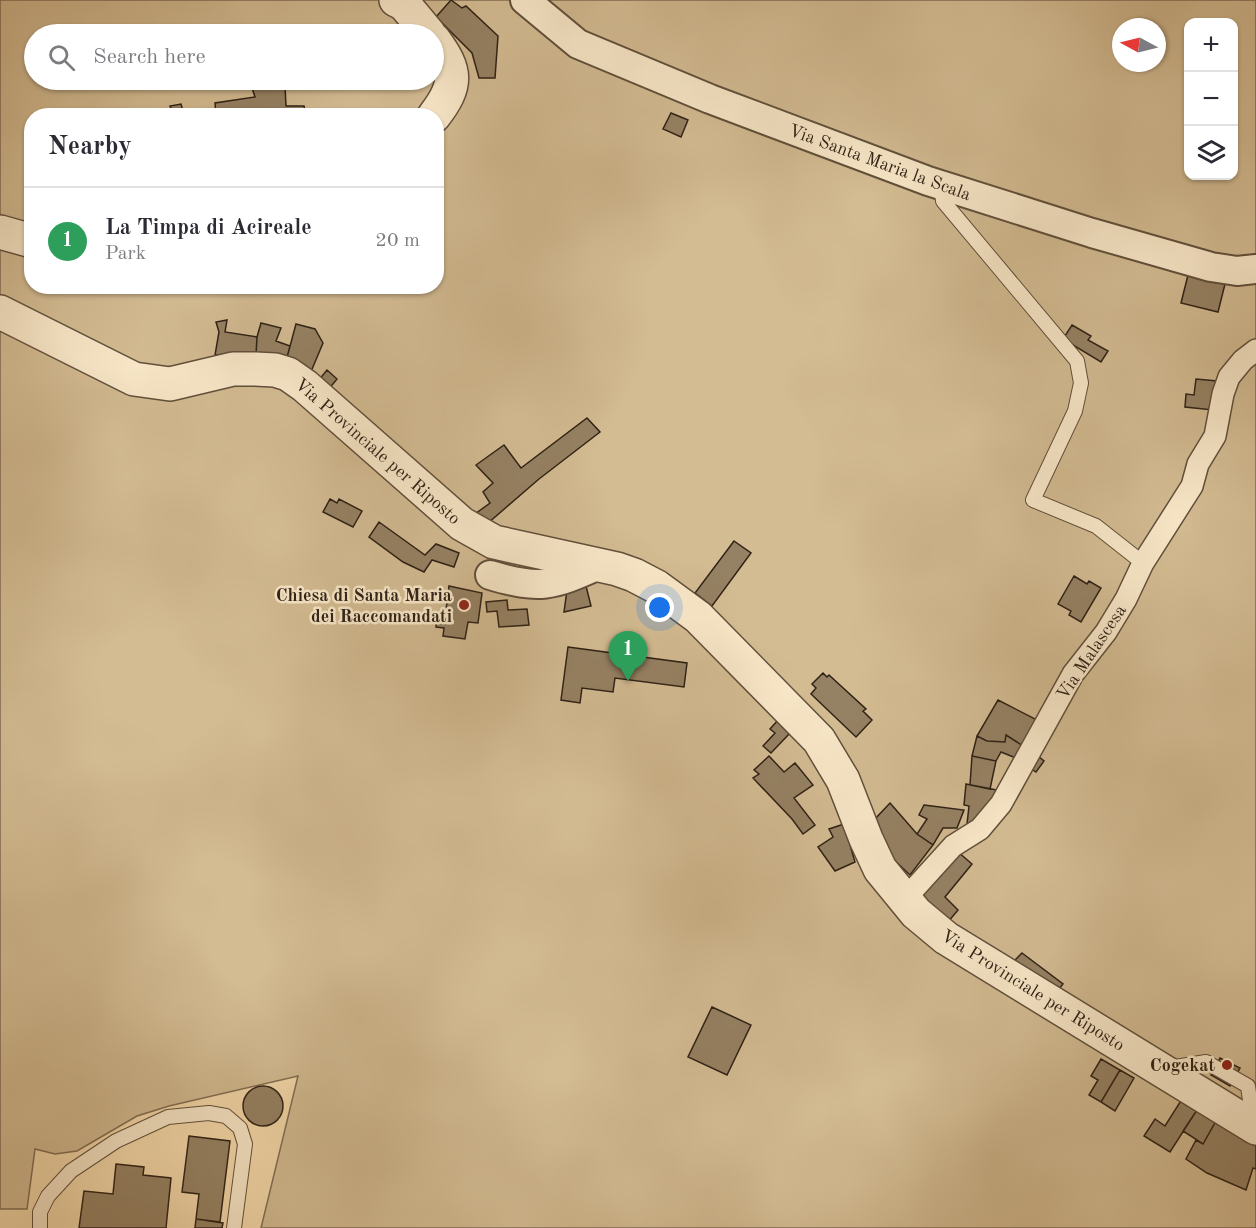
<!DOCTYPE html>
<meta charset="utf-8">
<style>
body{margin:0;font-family:"Old Standard TT",serif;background:#f2f2f3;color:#2b2b33}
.controls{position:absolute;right:18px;top:18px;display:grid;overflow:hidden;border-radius:12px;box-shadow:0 2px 4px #0004}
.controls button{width:54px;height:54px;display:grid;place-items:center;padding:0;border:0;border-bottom:2px solid #e1e1e2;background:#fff;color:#2b2b33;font:30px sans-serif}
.compass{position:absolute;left:1112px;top:18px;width:54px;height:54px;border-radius:50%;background:#fff;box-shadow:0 2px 4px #0004;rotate:277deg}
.you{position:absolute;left:660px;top:608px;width:21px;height:21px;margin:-15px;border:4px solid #fff;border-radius:50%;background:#1a73e8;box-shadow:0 0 0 9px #1a73e833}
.badge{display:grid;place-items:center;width:39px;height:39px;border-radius:50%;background:#ea580c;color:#fff;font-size:20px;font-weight:700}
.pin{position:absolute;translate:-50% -50px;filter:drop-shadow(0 2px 3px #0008)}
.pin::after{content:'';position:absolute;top:32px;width:21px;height:18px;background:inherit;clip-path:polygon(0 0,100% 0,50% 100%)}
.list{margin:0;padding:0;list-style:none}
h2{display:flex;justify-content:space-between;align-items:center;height:78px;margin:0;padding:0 24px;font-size:26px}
h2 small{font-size:20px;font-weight:400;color:#7c7c81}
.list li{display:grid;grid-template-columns:39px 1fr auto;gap:18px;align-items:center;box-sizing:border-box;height:108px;padding:0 24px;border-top:2px solid #e1e1e2}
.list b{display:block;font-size:22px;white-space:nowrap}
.list p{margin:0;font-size:20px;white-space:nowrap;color:#7c7c81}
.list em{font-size:20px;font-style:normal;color:#7c7c81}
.icon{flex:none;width:33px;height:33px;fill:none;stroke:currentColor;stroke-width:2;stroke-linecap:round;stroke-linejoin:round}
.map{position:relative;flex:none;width:1256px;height:1228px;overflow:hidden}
.search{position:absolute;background:#fff;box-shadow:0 2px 4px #0004;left:24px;top:24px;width:420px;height:66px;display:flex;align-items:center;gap:15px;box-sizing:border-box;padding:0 21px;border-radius:33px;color:#7c7c81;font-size:22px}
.panel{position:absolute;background:#fff;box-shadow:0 2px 4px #0004;left:24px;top:108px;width:420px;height:186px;border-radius:24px}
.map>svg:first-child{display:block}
.green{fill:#d3bb92;stroke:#806e54;stroke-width:1.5;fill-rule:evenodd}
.building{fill:#958163;stroke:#2e2116;stroke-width:1.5}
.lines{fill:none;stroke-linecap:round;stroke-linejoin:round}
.service-casing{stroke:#604f3b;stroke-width:16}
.pedestrian-casing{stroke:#604f3b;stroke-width:24}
.minor-casing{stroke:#604f3b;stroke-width:32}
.tertiary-casing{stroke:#604f3b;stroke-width:36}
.service{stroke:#f8e7c8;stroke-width:14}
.pedestrian{stroke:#f8e7c8;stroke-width:21}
.minor{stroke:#f8e7c8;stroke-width:28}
.tertiary{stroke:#f8e7c8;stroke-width:33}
.poi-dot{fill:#8f2418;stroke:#f8e7c8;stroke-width:2}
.labels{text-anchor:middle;stroke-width:5;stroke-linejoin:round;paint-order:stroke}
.street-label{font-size:18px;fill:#2e2116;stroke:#f8e7c8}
.poi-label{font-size:18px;font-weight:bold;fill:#2e2116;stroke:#f8e7c8;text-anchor:end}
</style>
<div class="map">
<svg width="1256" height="1228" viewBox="0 0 1256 1228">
<rect width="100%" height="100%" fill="#f5daab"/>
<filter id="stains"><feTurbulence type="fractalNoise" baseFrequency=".00333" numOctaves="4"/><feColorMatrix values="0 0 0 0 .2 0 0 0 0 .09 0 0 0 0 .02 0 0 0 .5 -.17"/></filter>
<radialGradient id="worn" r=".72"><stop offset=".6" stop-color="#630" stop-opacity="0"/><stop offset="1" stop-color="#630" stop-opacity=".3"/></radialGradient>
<!-- green -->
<path class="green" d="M 0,0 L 1256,0 L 1256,1228 L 261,1228 L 298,1076 L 169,1106 L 137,1116 L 77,1151 L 55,1154 L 35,1149 L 27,1209 L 0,1209 ZM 1188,22 L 1234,22 L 1234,176 L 1188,176 ZM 1121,27 L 1157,27 L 1157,63 L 1121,63 ZM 34,34 L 434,34 L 434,80 L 34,80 ZM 32,116 L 436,116 L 436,286 L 32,286 Z"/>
<!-- building -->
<path class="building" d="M 451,0 L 462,8 L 466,6 L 498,36 L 495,78 L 479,78 L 472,53 L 436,17 Z
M 285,86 L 286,106 L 304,106 L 306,116 L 216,116 L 215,103 L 255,97 L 252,88 Z
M 181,104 L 184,115 L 215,112 L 216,116 L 174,116 L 170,106 Z
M 671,113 L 688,120 L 681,137 L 663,129 Z
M 1188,275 L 1225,284 L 1218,312 L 1181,303 Z
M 227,320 L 225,332 L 257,337 L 256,355 L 215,355 L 219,332 L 216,322 Z
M 261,323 L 281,328 L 276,341 L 290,346 L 286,361 L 256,355 L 257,337 Z
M 296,324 L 315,329 L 323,343 L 310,374 L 286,361 Z
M 1072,325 L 1091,336 L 1088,340 L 1108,351 L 1101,362 L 1063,339 Z
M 327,370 L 337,379 L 328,390 L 318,381 Z
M 1196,379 L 1217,381 L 1213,410 L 1185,407 L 1186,394 L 1194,395 Z
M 587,418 L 600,432 L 539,479 L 488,523 L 475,514 L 490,503 L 483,492 L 493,483 L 476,465 L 504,445 L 521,468 Z
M 330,499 L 337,503 L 339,499 L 362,511 L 353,527 L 323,512 Z
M 379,522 L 425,555 L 436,544 L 459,553 L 454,567 L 432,560 L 424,572 L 403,562 L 369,537 Z
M 734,541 L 751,553 L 712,606 L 695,593 Z
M 1074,576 L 1087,584 L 1089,581 L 1101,588 L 1081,622 L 1069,615 L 1071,611 L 1058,604 Z
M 449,586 L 482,593 L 478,623 L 468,622 L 465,639 L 443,636 L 444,628 L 436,627 L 437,617 L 445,618 Z
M 586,586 L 591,606 L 564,612 L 567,590 Z
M 507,600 L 508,610 L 527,609 L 529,625 L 499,627 L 497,611 L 487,612 L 486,602 Z
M 568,647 L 687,663 L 684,687 L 615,678 L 613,692 L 582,688 L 580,703 L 561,700 Z
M 823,673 L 827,677 L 829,675 L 866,709 L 863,711 L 872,720 L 856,737 L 811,694 L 816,688 L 812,684 Z
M 998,700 L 1039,721 L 1023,746 L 1006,735 L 1005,742 L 987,741 L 977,736 Z
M 779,719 L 791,732 L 771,753 L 763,746 L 775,733 L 770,729 Z
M 1006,735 L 1023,746 L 1016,758 L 1001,752 L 996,761 L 972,756 L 977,736 L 987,741 L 1005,742 Z
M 769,756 L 784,772 L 795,763 L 813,785 L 794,798 L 815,825 L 803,834 L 792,819 L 753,778 L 759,774 L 754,770 Z
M 972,756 L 996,761 L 990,789 L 970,785 Z
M 1038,756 L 1044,761 L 1036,772 L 1030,768 Z
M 966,784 L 1002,791 L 979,821 L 967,824 L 969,806 L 964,805 Z
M 890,803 L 917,834 L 933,845 L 910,875 L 893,859 L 875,819 Z
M 924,805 L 964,810 L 957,828 L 943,828 L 933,845 L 917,834 L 927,819 L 919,815 Z
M 844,824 L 855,862 L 835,871 L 818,847 L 833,837 L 829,829 Z
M 957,851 L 972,864 L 945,897 L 958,910 L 948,922 L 920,895 Z
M 1022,953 L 1063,984 L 1056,993 L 1011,964 Z
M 712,1007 L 751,1025 L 727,1075 L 688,1057 Z
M 1220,1058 L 1240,1068 L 1230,1086 L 1211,1075 Z
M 1101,1059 L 1120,1070 L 1101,1102 L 1089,1095 L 1098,1080 L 1091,1076 Z
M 1120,1070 L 1134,1078 L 1115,1111 L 1101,1102 Z
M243 1106a20 20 0 1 1 40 0a20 20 0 1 1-40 0Z
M 1182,1099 L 1197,1110 L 1170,1152 L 1144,1136 L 1155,1119 L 1165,1126 Z
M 1197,1110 L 1216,1121 L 1203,1144 L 1183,1131 Z
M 1216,1121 L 1256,1146 L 1256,1169 L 1253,1168 L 1246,1190 L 1207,1173 L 1186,1159 L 1196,1140 L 1203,1144 Z
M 189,1136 L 230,1141 L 220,1222 L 196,1219 L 199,1194 L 182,1192 Z
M 116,1164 L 144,1167 L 143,1175 L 171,1178 L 166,1228 L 79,1228 L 84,1191 L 113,1194 Z
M 196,1219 L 223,1223 L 222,1228 L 195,1228 Z"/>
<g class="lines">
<defs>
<path id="service" d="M 941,185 L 943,201 L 1077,361 L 1081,383 L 1075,411 L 1033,500 L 1096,526 L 1143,563
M 1169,1068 L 1206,1062 L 1248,1086 L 1253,1122
M 40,1228 L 40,1212 L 48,1196 L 71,1171 L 116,1141 L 168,1117 L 209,1113 L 226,1116 L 240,1128 L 245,1144 L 234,1228"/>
<path id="pedestrian" d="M 904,900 L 953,846 L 980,829 L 1001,804 L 1073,674 L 1106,632 L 1126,599 L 1143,563 L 1192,486 L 1198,464 L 1215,436 L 1223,394 L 1229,377 L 1243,360 L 1256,350"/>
<path id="minor" d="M 525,0 L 578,44 L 710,99 L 928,181 L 1092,233 L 1211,267 L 1237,271 L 1256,269
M 490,575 C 540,590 552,586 599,565"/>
<path id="tertiary" d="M 396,0 L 404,4 L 429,34
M 434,40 C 457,71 458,85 434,116
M 0,232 L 32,241
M 0,312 L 134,379 L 170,384 L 233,369 L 255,369 L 275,370 L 288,374 L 305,386 L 462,524 L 494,542 L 617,569 L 634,575 L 657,587 L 698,617 L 819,740 L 843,780 L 866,839 L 880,869 L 916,913 L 946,938 L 1256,1128"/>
</defs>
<!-- service casing -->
<use href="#service" class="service-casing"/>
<!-- pedestrian casing -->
<use href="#pedestrian" class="pedestrian-casing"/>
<!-- minor casing -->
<use href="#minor" class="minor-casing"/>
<!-- tertiary casing -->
<use href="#tertiary" class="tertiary-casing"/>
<!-- service -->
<use href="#service" class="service"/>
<!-- pedestrian -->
<use href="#pedestrian" class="pedestrian"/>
<!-- minor -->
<use href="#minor" class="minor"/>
<!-- tertiary -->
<use href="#tertiary" class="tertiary"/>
</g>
<!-- markers -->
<g class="poi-dot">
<circle cx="464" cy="605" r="6"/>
<circle cx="1227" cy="1065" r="6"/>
</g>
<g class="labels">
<!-- street labels -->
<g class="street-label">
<text transform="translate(880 162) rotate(20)" y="6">Via Santa Maria la Scala</text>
<text transform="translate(378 451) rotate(41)" y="6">Via Provinciale per Riposto</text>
<text transform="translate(1091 652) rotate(-56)" y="6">Via Malascesa</text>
<text transform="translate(1033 990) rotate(32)" y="6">Via Provinciale per Riposto</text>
</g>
<!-- poi labels -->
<g class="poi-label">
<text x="452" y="601">Chiesa di Santa Maria<tspan x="452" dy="21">dei Raccomandati</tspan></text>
<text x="1215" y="1071">Cogekat</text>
</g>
</g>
<rect width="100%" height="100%" filter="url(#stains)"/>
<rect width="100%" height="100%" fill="url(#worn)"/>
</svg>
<div class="controls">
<button>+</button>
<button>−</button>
<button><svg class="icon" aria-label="layers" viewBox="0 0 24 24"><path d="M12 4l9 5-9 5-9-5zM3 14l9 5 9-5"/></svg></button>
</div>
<svg class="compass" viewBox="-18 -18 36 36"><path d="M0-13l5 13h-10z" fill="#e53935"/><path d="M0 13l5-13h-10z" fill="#7c7c81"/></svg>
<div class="you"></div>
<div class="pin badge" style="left:628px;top:681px;background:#2e9e5b">1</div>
<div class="search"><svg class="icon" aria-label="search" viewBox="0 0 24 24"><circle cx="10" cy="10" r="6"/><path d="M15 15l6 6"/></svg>Search here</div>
<section class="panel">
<h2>Nearby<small></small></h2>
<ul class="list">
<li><span class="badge" style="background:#2e9e5b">1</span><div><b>La Timpa di Acireale</b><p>Park</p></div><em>20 m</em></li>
</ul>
</section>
</div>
